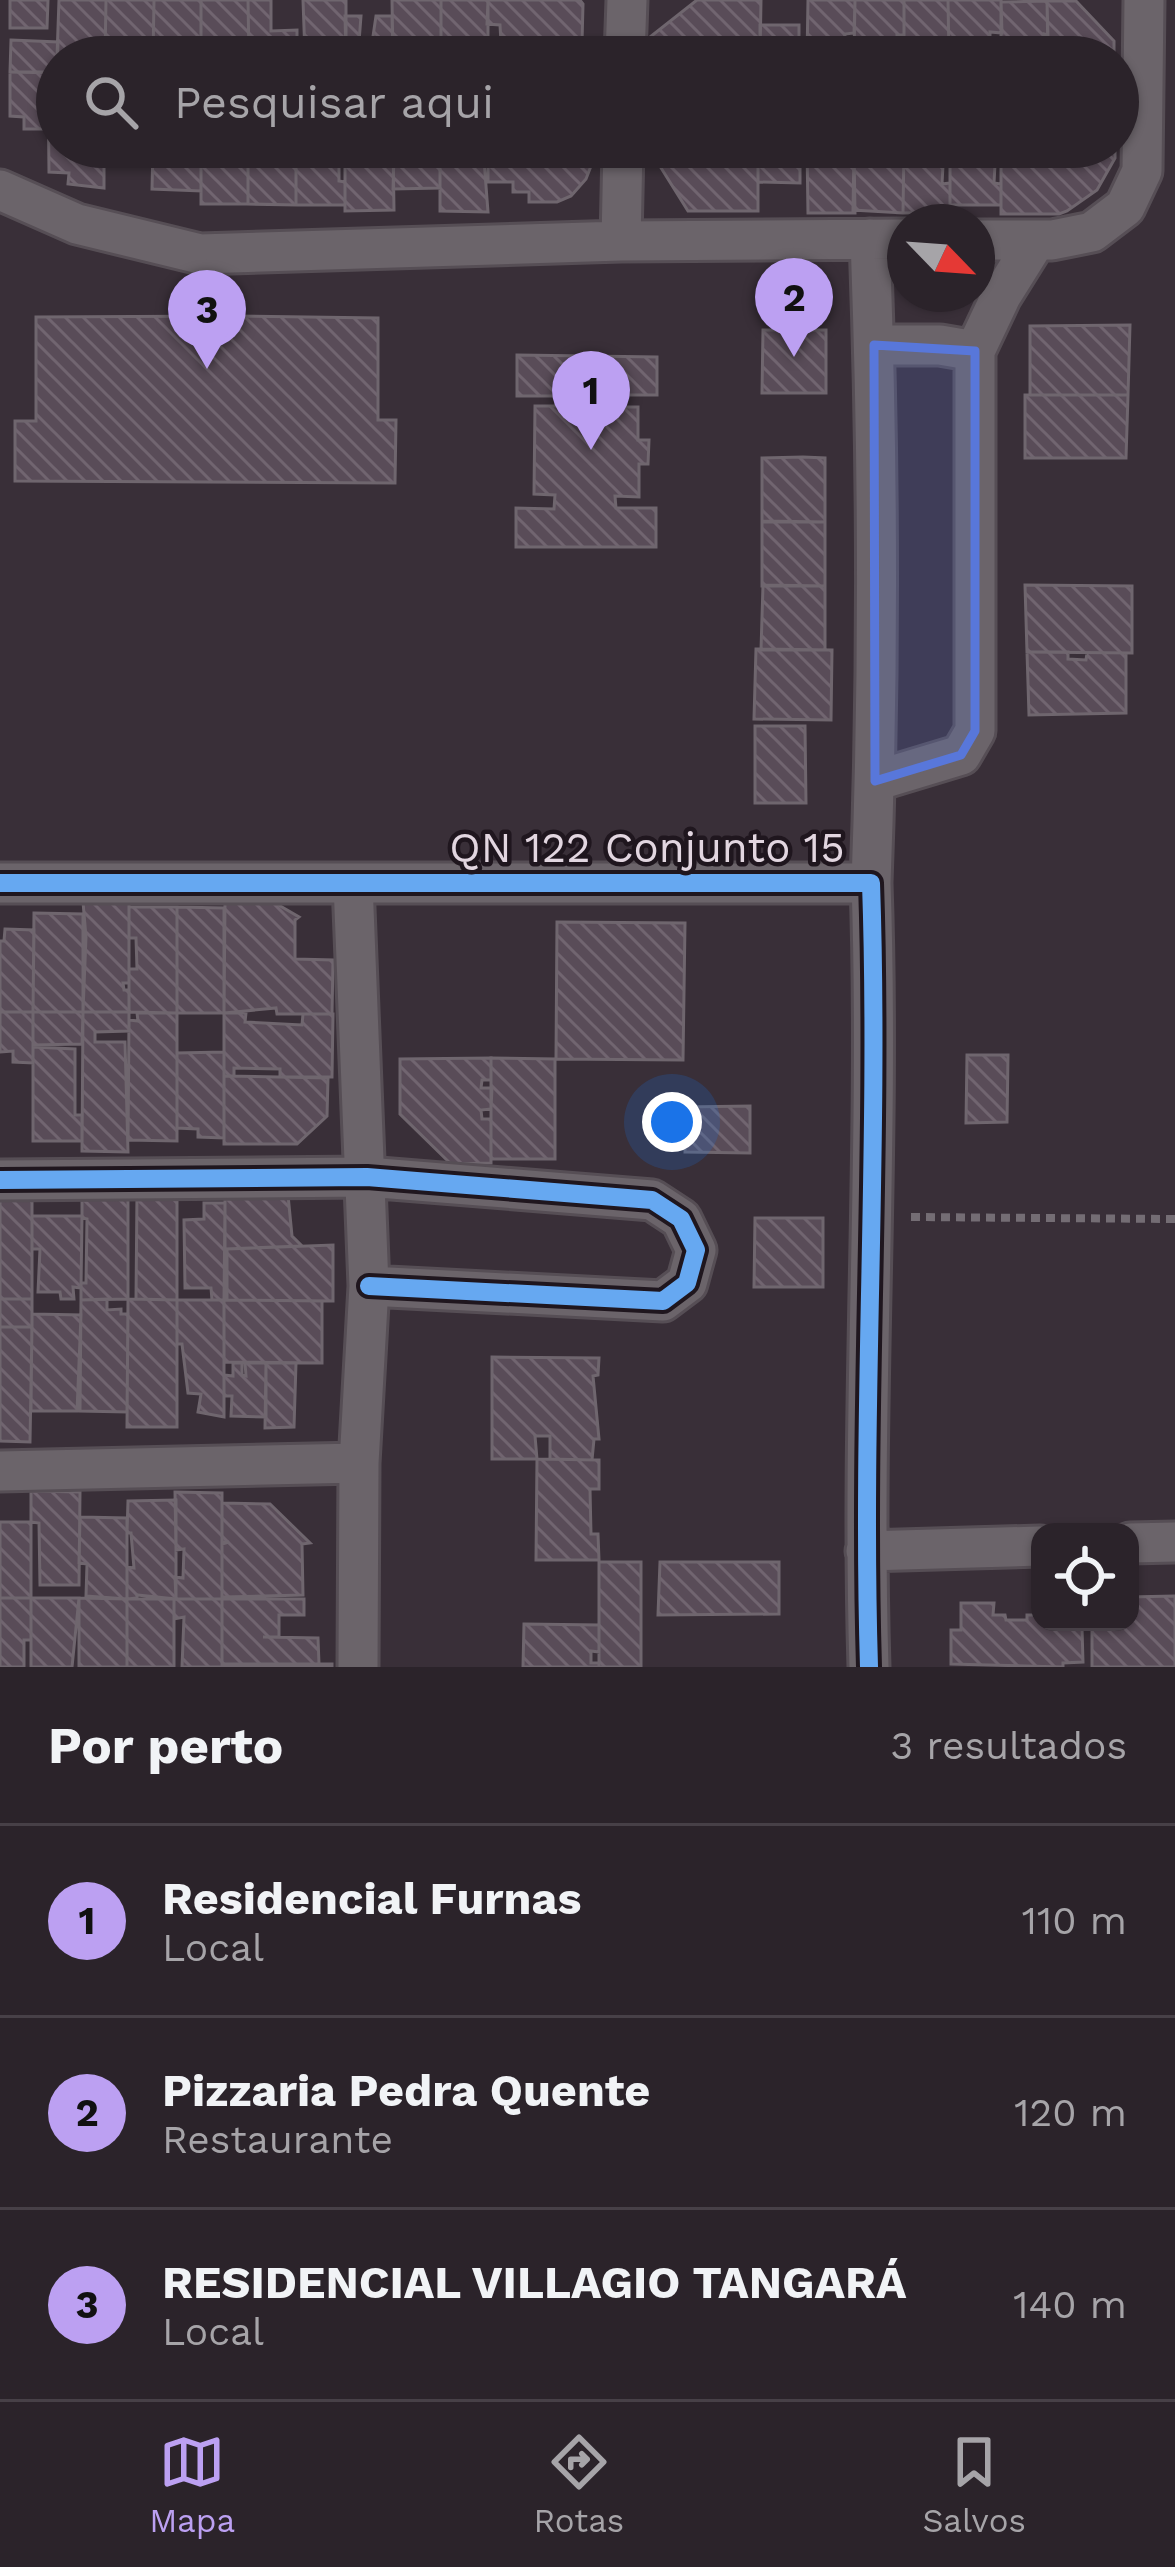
<!DOCTYPE html>
<html lang="pt">
<meta charset="utf-8">
<style>
body{margin:0;font-family:"Work Sans",sans-serif;background:#372f36;color:#f1f3f6}
.controls{position:absolute;right:36px;bottom:36px;display:grid;overflow:hidden;border-radius:24px;box-shadow:0 3px 9px #0004}
.controls button{width:108px;height:108px;display:grid;place-items:center;padding:0;border:0;border-bottom:3px solid #474047;background:#2b232a;color:#f1f3f6;font:60px sans-serif}
.compass{position:absolute;left:887px;top:204px;width:108px;height:108px;border-radius:50%;background:#2b232a;box-shadow:0 3px 9px #0004;rotate:115deg}
.you{position:absolute;left:672px;top:1122px;width:42px;height:42px;margin:-30px;border:9px solid #fff;border-radius:50%;background:#1a73e8;box-shadow:0 0 0 18px #1a73e833}
.badge{display:grid;place-items:center;width:78px;height:78px;border-radius:50%;background:#bca0f2;color:#111;font-size:39px;font-weight:700}
.pin{position:absolute;translate:-50% -99px;filter:drop-shadow(0 3px 6px #0008)}
.pin::after{content:'';position:absolute;top:63px;width:42px;height:36px;background:inherit;clip-path:polygon(0 0,100% 0,50% 100%)}
.list{margin:0;padding:0;list-style:none}
h2{display:flex;justify-content:space-between;align-items:center;height:156px;margin:0;padding:0 48px;font-size:51px}
h2 small{font-size:39px;font-weight:400;color:#a6a4a8}
.list li{display:grid;grid-template-columns:78px 1fr auto;gap:36px;align-items:center;box-sizing:border-box;height:192px;padding:0 48px;border-top:3px solid #474047}
.list b{display:block;font-size:45px;white-space:nowrap}
.list p{margin:0;font-size:39px;white-space:nowrap;color:#a6a4a8}
.list em{font-size:39px;font-style:normal;color:#a6a4a8}
.icon{flex:none;width:66px;height:66px;fill:none;stroke:currentColor;stroke-width:2;stroke-linecap:round;stroke-linejoin:round}
.map{position:relative;flex:none;width:1175px;height:1667px;overflow:hidden}
.search{position:absolute;background:#2b232a;box-shadow:0 3px 9px #0004;left:36px;right:36px;top:36px;height:132px;display:flex;align-items:center;gap:30px;box-sizing:border-box;padding:0 42px;border-radius:66px;color:#a6a4a8;font-size:45px}
.sheet{height:732px;background:#2b232a}
nav{display:flex;justify-content:space-around;align-items:center;box-sizing:border-box;height:168px;border-top:3px solid #474047;background:#2b232a;font-size:33px;color:#a6a4a8}
nav a{display:grid;justify-items:center;gap:6px}
nav .on{color:#bca0f2}
.map>svg:first-child{display:block}
.building{fill:url(#building-back-hatch);stroke:#6f666e;stroke-width:3}
.lines{fill:none;stroke-linecap:round;stroke-linejoin:round}
.street-casing{stroke:#564e55;stroke-width:45}
.path{stroke:#746d74;stroke-width:8;stroke-dasharray:9 6;stroke-linecap:butt}
.street{stroke:#6b646a;stroke-width:39}
.cycleway-casing{stroke:#1f161e;stroke-width:26}
.cycleway{stroke:#66a8f1;stroke-width:18}
.marked{fill:#5877da;fill-opacity:0.2;stroke:#5877da;stroke-width:9;stroke-linejoin:round}
.labels{text-anchor:middle;stroke-width:9;stroke-linejoin:round;paint-order:stroke}
.street-label{font-size:42px;fill:#e2d6e0;stroke:#1f161e}
</style>
<div class="map">
<svg width="1175" height="1667" viewBox="0 0 1175 1667">
<defs>
<pattern id="building-back-hatch" width="6" height="6" patternUnits="userSpaceOnUse" patternTransform="scale(3)"><rect width="6" height="6" fill="#594c58"/><path d="M-1 5l2 2M0 0l6 6M5-1l2 2" fill="none" stroke="#716570"/></pattern>
</defs>
<rect width="100%" height="100%" fill="#392f38"/>
<!-- building -->
<path class="building" d="M 10,0 L 48,0 L 47,28 L 10,28 Z
M 59,0 L 106,0 L 105,57 L 57,57 Z
M 106,0 L 154,0 L 153,57 L 105,57 Z
M 154,0 L 201,0 L 201,57 L 153,57 Z
M 201,0 L 248,0 L 249,57 L 201,57 Z
M 248,0 L 271,0 L 271,31 L 297,30 L 297,57 L 249,57 Z
M 303,0 L 346,0 L 346,55 L 305,55 Z
M 392,0 L 441,0 L 441,57 L 393,57 Z
M 441,0 L 488,0 L 488,57 L 441,57 Z
M 488,0 L 580,0 L 583,4 L 582,43 L 501,43 L 500,25 L 487,24 Z
M 697,0 L 761,0 L 760,57 L 649,57 L 650,37 Z
M 808,0 L 855,0 L 854,33 L 845,34 L 845,57 L 807,57 Z
M 855,0 L 904,0 L 904,35 L 897,35 L 897,56 L 904,57 L 854,57 Z
M 904,0 L 948,0 L 949,57 L 904,57 Z
M 948,0 L 1001,0 L 1002,33 L 990,32 L 990,57 L 949,57 Z
M 1047,1 L 1048,35 L 1044,34 L 1043,57 L 1001,57 L 1001,2 Z
M 1047,1 L 1076,1 L 1114,41 L 1114,57 L 1048,57 Z
M 345,16 L 361,16 L 359,42 L 372,43 L 376,16 L 392,16 L 393,57 L 346,57 Z
M 760,25 L 799,25 L 799,57 L 760,57 Z
M 11,40 L 58,42 L 57,73 L 10,72 Z
M 599,43 L 599,57 L 488,57 L 488,44 Z
M 10,72 L 48,72 L 49,129 L 24,129 L 24,117 L 10,116 Z
M 48,78 L 57,78 L 57,147 L 104,147 L 104,188 L 68,184 L 69,173 L 49,172 Z
M 153,147 L 201,147 L 201,191 L 152,189 Z
M 201,147 L 248,147 L 248,204 L 201,204 Z
M 248,147 L 296,147 L 296,205 L 248,204 Z
M 296,147 L 339,147 L 339,181 L 345,182 L 345,205 L 296,205 Z
M 345,147 L 393,147 L 394,210 L 345,211 Z
M 401,147 L 440,147 L 440,188 L 393,189 L 394,157 L 401,157 Z
M 440,147 L 483,147 L 488,212 L 440,211 Z
M 488,147 L 596,147 L 596,153 L 586,179 L 571,196 L 557,202 L 529,202 L 529,192 L 513,192 L 513,182 L 488,182 Z
M 648,147 L 707,147 L 707,157 L 714,157 L 715,147 L 758,147 L 758,211 L 688,211 Z
M 758,147 L 800,147 L 800,183 L 758,182 Z
M 807,147 L 854,147 L 855,213 L 808,213 Z
M 854,147 L 904,147 L 903,213 L 853,210 Z
M 904,147 L 944,147 L 942,184 L 950,183 L 950,212 L 903,213 Z
M 950,147 L 996,147 L 994,183 L 1001,184 L 1001,205 L 950,205 Z
M 1001,147 L 1115,147 L 1115,158 L 1097,190 L 1067,211 L 1059,214 L 1001,214 Z
M 232,316 L 378,318 L 378,420 L 396,420 L 395,483 L 15,481 L 15,421 L 36,421 L 36,317 Z
M 1130,325 L 1128,395 L 1030,395 L 1030,326 Z
M 763,330 L 826,330 L 826,393 L 762,393 Z
M 517,355 L 657,357 L 657,395 L 617,395 L 617,407 L 638,407 L 638,440 L 649,440 L 648,464 L 639,464 L 639,497 L 615,496 L 616,508 L 656,508 L 656,547 L 516,547 L 516,508 L 554,509 L 555,495 L 534,494 L 535,406 L 556,406 L 556,396 L 517,396 Z
M 1025,395 L 1128,395 L 1126,458 L 1025,458 Z
M 803,457 L 825,458 L 825,522 L 762,522 L 762,458 Z
M 762,521 L 825,522 L 825,586 L 762,586 Z
M 763,585 L 825,586 L 825,650 L 761,650 Z
M 1025,585 L 1132,586 L 1132,653 L 1027,652 Z
M 756,649 L 832,650 L 831,720 L 754,719 Z
M 1027,652 L 1068,652 L 1068,659 L 1086,660 L 1087,653 L 1126,653 L 1126,713 L 1029,715 Z
M 755,726 L 805,726 L 806,803 L 755,803 Z
M 83,902 L 129,902 L 129,983 L 123,983 L 124,990 L 129,990 L 129,1012 L 83,1012 L 86,937 Z
M 225,903 L 275,903 L 299,917 L 295,920 L 295,959 L 333,960 L 332,1014 L 277,1014 L 276,1008 L 224,1013 Z
M 129,907 L 177,907 L 177,1013 L 129,1012 L 129,969 L 137,969 L 136,938 L 129,938 Z
M 177,907 L 224,908 L 224,1013 L 177,1013 Z
M 34,913 L 83,914 L 83,1012 L 33,1012 Z
M 557,922 L 685,923 L 683,1060 L 556,1059 Z
M 5,929 L 34,930 L 33,1012 L 0,1012 L 0,941 L 4,941 Z
M 0,1012 L 33,1012 L 33,1063 L 13,1062 L 13,1051 L 0,1052 Z
M 33,1012 L 83,1012 L 82,1044 L 33,1045 Z
M 83,1012 L 129,1012 L 129,1031 L 95,1032 L 95,1042 L 125,1042 L 128,1152 L 82,1151 Z
M 137,1013 L 177,1013 L 177,1141 L 128,1140 L 129,1020 L 138,1021 Z
M 224,1013 L 246,1013 L 245,1022 L 302,1025 L 303,1014 L 333,1014 L 332,1077 L 280,1077 L 280,1069 L 234,1068 L 234,1076 L 224,1076 Z
M 33,1047 L 75,1049 L 75,1115 L 82,1115 L 82,1141 L 33,1141 Z
M 224,1052 L 224,1138 L 198,1137 L 198,1129 L 177,1128 L 177,1053 Z
M 967,1055 L 1008,1055 L 1007,1122 L 966,1123 Z
M 491,1058 L 491,1080 L 482,1080 L 481,1088 L 492,1088 L 491,1109 L 481,1110 L 482,1119 L 491,1119 L 491,1163 L 451,1164 L 400,1114 L 400,1059 Z
M 491,1058 L 555,1059 L 555,1159 L 491,1159 Z
M 224,1076 L 328,1078 L 327,1116 L 297,1144 L 224,1144 Z
M 750,1106 L 750,1153 L 685,1152 L 685,1107 Z
M 0,1192 L 32,1192 L 32,1299 L 0,1299 Z
M 137,1193 L 177,1194 L 177,1300 L 136,1299 Z
M 288,1195 L 292,1236 L 302,1246 L 225,1249 L 225,1197 Z
M 82,1196 L 128,1196 L 128,1299 L 81,1300 L 81,1283 L 86,1283 L 87,1219 L 82,1218 Z
M 204,1203 L 225,1203 L 224,1300 L 212,1300 L 211,1288 L 185,1288 L 184,1220 L 204,1219 Z
M 32,1216 L 82,1216 L 81,1288 L 73,1287 L 74,1299 L 61,1299 L 60,1292 L 38,1292 L 40,1249 L 32,1249 Z
M 755,1218 L 823,1218 L 823,1287 L 754,1287 Z
M 333,1245 L 333,1301 L 227,1300 L 227,1249 Z
M 0,1299 L 32,1299 L 32,1327 L 0,1327 Z
M 107,1299 L 107,1310 L 121,1309 L 121,1314 L 128,1314 L 127,1412 L 80,1411 L 81,1300 Z
M 128,1299 L 177,1300 L 177,1427 L 127,1427 Z
M 177,1300 L 224,1300 L 224,1417 L 198,1412 L 201,1394 L 188,1393 L 182,1344 L 177,1344 Z
M 224,1300 L 322,1301 L 322,1363 L 224,1362 Z
M 32,1314 L 81,1315 L 77,1411 L 31,1411 Z
M 0,1327 L 32,1327 L 30,1442 L 0,1441 Z
M 492,1357 L 599,1358 L 598,1375 L 593,1376 L 599,1439 L 594,1439 L 592,1460 L 550,1459 L 550,1436 L 535,1436 L 537,1459 L 492,1459 Z
M 233,1363 L 242,1363 L 242,1375 L 246,1376 L 245,1363 L 266,1363 L 266,1417 L 231,1416 L 232,1396 L 224,1396 L 224,1375 L 233,1376 Z
M 266,1363 L 296,1363 L 294,1427 L 265,1428 Z
M 537,1459 L 599,1460 L 599,1489 L 590,1489 L 591,1534 L 598,1534 L 599,1560 L 536,1560 Z
M 31,1491 L 80,1492 L 79,1585 L 40,1585 L 39,1523 L 31,1522 Z
M 175,1492 L 222,1493 L 222,1599 L 176,1599 L 175,1577 L 183,1578 L 184,1549 L 176,1550 Z
M 176,1500 L 176,1599 L 137,1595 L 137,1598 L 127,1599 L 127,1567 L 134,1568 L 131,1533 L 127,1533 L 128,1501 Z
M 222,1503 L 270,1504 L 310,1543 L 302,1544 L 303,1595 L 222,1597 L 222,1544 L 229,1542 L 222,1542 Z
M 80,1517 L 127,1518 L 127,1599 L 86,1596 L 87,1564 L 79,1563 Z
M 0,1522 L 31,1522 L 31,1598 L 0,1598 Z
M 599,1562 L 641,1562 L 641,1667 L 599,1667 Z
M 660,1562 L 779,1562 L 779,1614 L 658,1615 Z
M 1175,1596 L 1175,1667 L 1092,1667 L 1092,1622 L 1130,1622 L 1130,1597 Z
M 0,1598 L 31,1598 L 31,1640 L 24,1640 L 24,1667 L 0,1667 Z
M 31,1598 L 79,1598 L 72,1667 L 31,1667 Z
M 79,1598 L 127,1599 L 127,1667 L 79,1667 Z
M 127,1599 L 174,1599 L 174,1667 L 127,1667 Z
M 174,1599 L 222,1599 L 222,1667 L 182,1667 L 184,1617 L 174,1619 Z
M 222,1599 L 304,1599 L 304,1615 L 279,1615 L 279,1637 L 263,1637 L 318,1638 L 319,1664 L 222,1664 Z
M 1038,1602 L 1040,1622 L 1073,1622 L 1073,1628 L 1082,1628 L 1083,1662 L 1063,1663 L 1063,1667 L 951,1664 L 951,1630 L 961,1630 L 961,1603 L 994,1603 L 993,1615 L 1005,1615 L 1006,1620 L 1027,1620 L 1027,1615 L 1039,1615 Z
M 524,1624 L 599,1625 L 599,1652 L 591,1651 L 591,1663 L 599,1663 L 599,1667 L 523,1667 Z
M 222,1664 L 332,1664 L 332,1667 L 222,1667 Z"/>
<g class="lines">
<defs>
<path id="street" d="M 625,57 L 627,0
M 0,190 L 77,224 L 200,254 L 621,241 L 905,239
M 870,239 C 878,453 879,669 871,883
M 977,240 L 1052,240 L 1092,232 L 1125,207 L 1142,171 L 1144,0
M 621,241 L 623,147
M 874,345 L 940,345 L 975,351
M 875,781 L 961,755 L 975,731 L 975,351 L 1001,296 L 1036,240
M 0,883 L 871,883 C 880,1145 861,1406 869,1667
M 353,883 L 369,1286 L 359,1463 L 358,1667
M 0,1180 L 367,1177 L 652,1200 L 681,1219 L 696,1250 L 687,1283 L 663,1301 L 369,1286
M 0,1471 L 359,1463
M 1130,1543 L 1175,1542
M 866,1551 L 1040,1546"/>
</defs>
<!-- street casing -->
<use href="#street" class="street-casing"/>
<!-- path -->
<path class="path" d="M 911,1217 L 1175,1219"/>
<!-- street -->
<use href="#street" class="street"/>
<defs>
<path id="cycleway" d="M 0,883 L 871,883 C 880,1145 861,1406 869,1667
M 0,1180 L 367,1177 L 652,1200 L 681,1219 L 696,1250 L 687,1283 L 663,1301 L 369,1286"/>
</defs>
<!-- cycleway casing -->
<use href="#cycleway" class="cycleway-casing"/>
<!-- cycleway -->
<use href="#cycleway" class="cycleway"/>
</g>
<!-- marked area -->
<path class="marked" d="M 874,345 L 975,351 L 975,731 L 961,755 L 875,781 Z"/>
<g class="labels">
<!-- street labels -->
<g class="street-label">
<text x="647" y="862">QN 122 Conjunto 15</text>
</g>
</g>
</svg>
<div class="controls">
<button><svg class="icon" aria-label="locate" viewBox="0 0 24 24"><circle cx="12" cy="12" r="6"/><path d="M12 2v4M12 18v4M2 12h4M18 12h4"/></svg></button>
</div>
<svg class="compass" viewBox="-18 -18 36 36"><path d="M0-13l5 13h-10z" fill="#e53935"/><path d="M0 13l5-13h-10z" fill="#a6a4a8"/></svg>
<div class="you"></div>
<div class="pin badge" style="left:591px;top:450px">1</div>
<div class="pin badge" style="left:794px;top:357px">2</div>
<div class="pin badge" style="left:207px;top:369px">3</div>
<div class="search"><svg class="icon" aria-label="search" viewBox="0 0 24 24"><circle cx="10" cy="10" r="6"/><path d="M15 15l6 6"/></svg>Pesquisar aqui</div>
</div>
<section class="sheet">
<h2>Por perto<small>3 resultados</small></h2>
<ul class="list">
<li><span class="badge">1</span><div><b>Residencial Furnas</b><p>Local</p></div><em>110 m</em></li>
<li><span class="badge">2</span><div><b>Pizzaria Pedra Quente</b><p>Restaurante</p></div><em>120 m</em></li>
<li><span class="badge">3</span><div><b>RESIDENCIAL VILLAGIO TANGARÁ</b><p>Local</p></div><em>140 m</em></li>
</ul>
</section>
<nav>
<a class="on"><svg class="icon" aria-label="map" viewBox="0 0 24 24"><path d="M3 6l6-2 6 2 6-2v14l-6 2-6-2-6 2zM9 4v14M15 6v14"/></svg>Mapa</a>
<a><svg class="icon" aria-label="directions" viewBox="0 0 24 24"><path d="M12 3l9 9-9 9-9-9zM9 14v-3h6M13 9l2 2-2 2"/></svg>Rotas</a>
<a><svg class="icon" aria-label="saved" viewBox="0 0 24 24"><path d="M7 4h10v16l-5-4-5 4z"/></svg>Salvos</a>
</nav>
